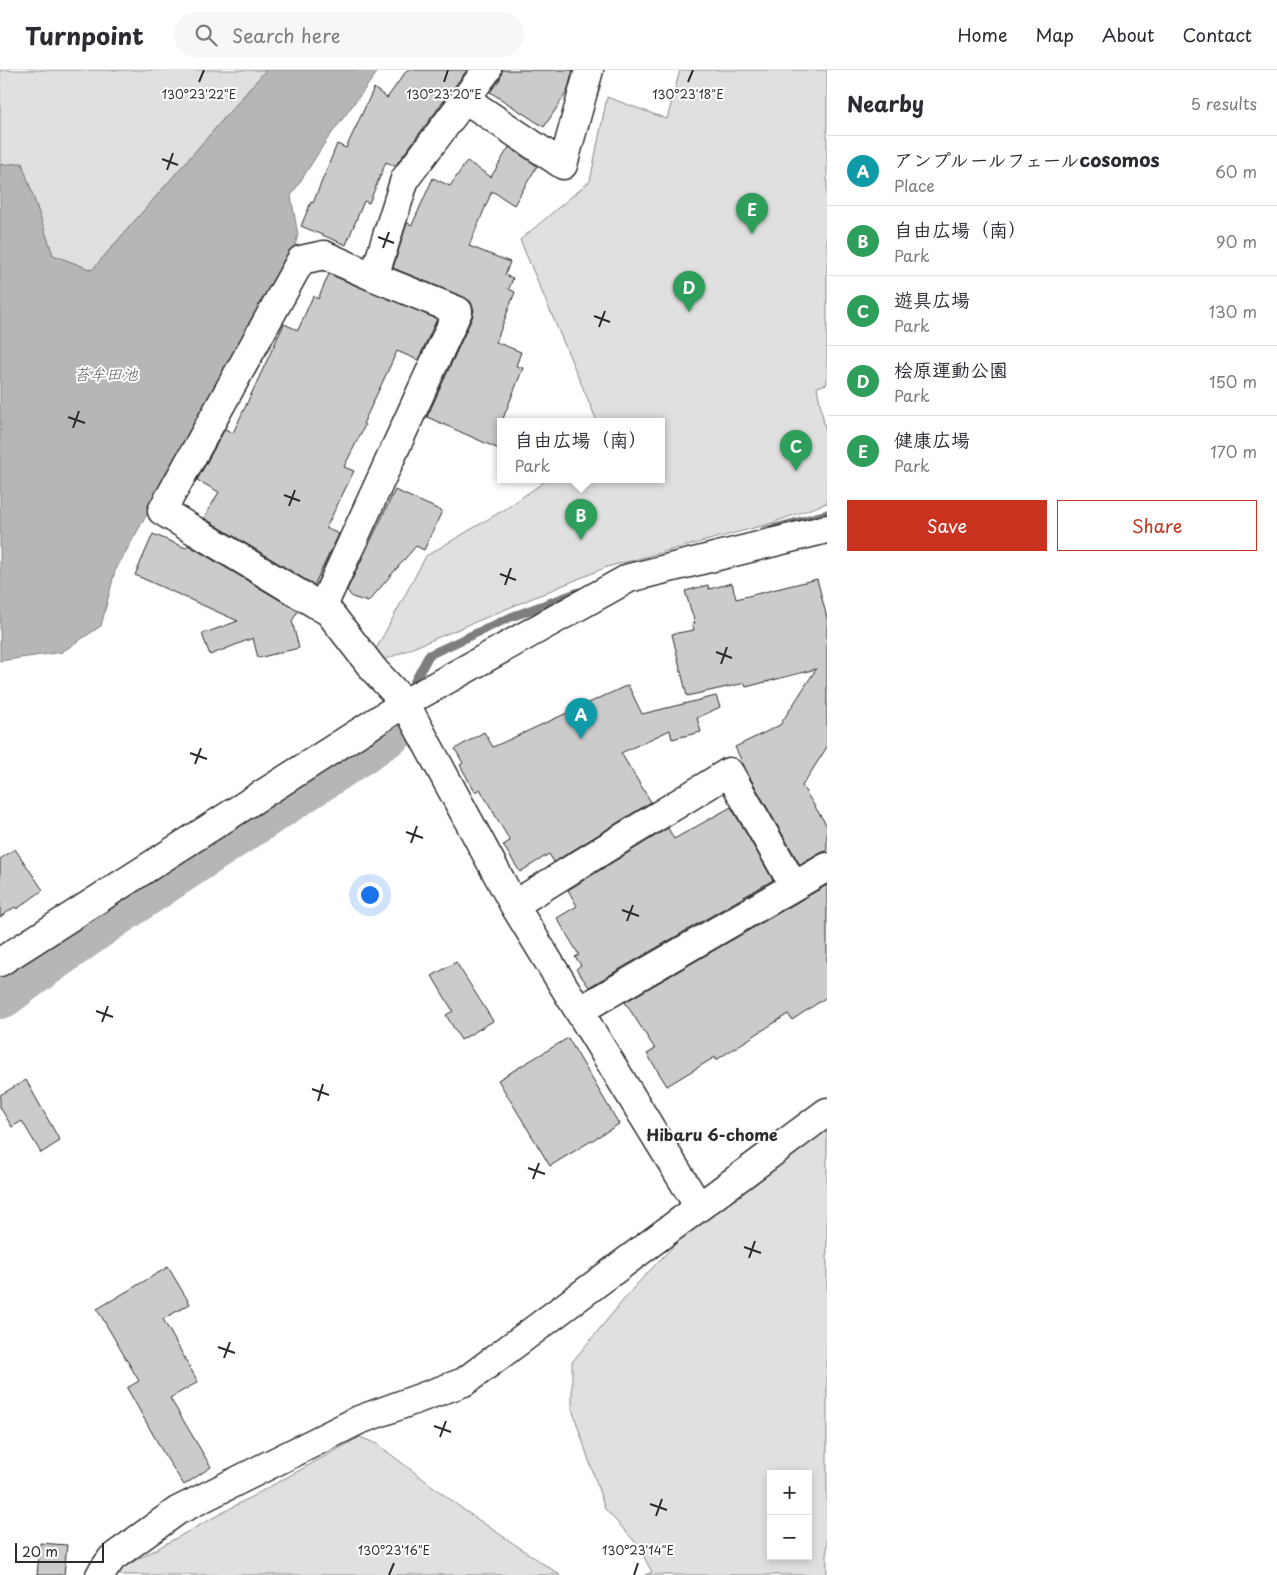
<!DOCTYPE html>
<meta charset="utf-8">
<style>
body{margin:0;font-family:"Playpen Sans","Klee One",sans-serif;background:#f7f7f7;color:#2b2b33}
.controls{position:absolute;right:15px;bottom:15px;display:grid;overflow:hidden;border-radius:0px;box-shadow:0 2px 8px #0003}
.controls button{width:45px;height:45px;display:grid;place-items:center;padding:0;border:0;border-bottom:1px solid #e1e1e2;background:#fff;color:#2b2b33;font:25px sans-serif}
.scale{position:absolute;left:15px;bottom:12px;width:89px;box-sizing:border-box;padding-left:5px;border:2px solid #2b2b2b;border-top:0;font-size:14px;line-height:18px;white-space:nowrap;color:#2b2b2b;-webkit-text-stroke:4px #fff;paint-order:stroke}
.you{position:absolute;left:369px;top:824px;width:18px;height:18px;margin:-12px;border:4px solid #fff;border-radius:50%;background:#1a73e8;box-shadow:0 0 0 8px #1a73e833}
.badge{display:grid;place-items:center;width:32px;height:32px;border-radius:50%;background:#c8321e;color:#fff;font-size:16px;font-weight:700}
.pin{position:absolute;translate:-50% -41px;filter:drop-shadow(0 1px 2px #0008)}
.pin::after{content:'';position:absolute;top:26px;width:18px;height:15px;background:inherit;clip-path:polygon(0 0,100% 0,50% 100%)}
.popup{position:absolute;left:497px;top:348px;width:168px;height:65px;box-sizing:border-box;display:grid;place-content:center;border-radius:0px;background:#fff;filter:drop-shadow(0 1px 4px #0005);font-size:16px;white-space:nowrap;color:#7c7c81}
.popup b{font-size:19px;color:#2b2b33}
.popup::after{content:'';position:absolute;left:50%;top:100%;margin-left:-10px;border:10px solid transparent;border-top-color:#fff}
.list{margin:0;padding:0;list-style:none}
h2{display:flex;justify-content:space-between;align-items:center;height:65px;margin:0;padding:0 20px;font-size:21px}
h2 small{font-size:16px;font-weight:400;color:#7c7c81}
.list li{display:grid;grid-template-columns:32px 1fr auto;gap:15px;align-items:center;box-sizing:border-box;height:70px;padding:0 20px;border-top:1px solid #e1e1e2}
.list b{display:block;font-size:19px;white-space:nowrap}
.list p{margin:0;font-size:16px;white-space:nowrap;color:#7c7c81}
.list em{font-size:16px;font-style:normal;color:#7c7c81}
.actions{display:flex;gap:10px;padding:15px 20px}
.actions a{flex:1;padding:11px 0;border:1px solid #c8321e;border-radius:0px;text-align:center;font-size:18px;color:#c8321e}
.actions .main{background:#c8321e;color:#fff}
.icon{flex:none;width:28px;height:28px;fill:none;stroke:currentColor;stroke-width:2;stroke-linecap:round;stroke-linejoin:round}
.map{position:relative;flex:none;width:827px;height:1505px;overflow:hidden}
header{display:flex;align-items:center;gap:30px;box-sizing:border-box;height:70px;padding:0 25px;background:#fff;border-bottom:1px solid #e1e1e2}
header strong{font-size:24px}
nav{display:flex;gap:28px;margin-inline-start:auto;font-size:18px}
.search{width:350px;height:45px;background:#f7f7f7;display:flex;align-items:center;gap:12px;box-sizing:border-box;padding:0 18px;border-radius:28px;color:#7c7c81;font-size:19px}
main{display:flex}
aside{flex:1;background:#fff}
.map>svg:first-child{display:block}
.green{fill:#e0e0e0;stroke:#868686;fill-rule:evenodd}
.water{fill:#b6b6b6;stroke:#7e7e7e}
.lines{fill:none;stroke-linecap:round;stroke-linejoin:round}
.stream{stroke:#7e7e7e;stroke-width:9}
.river{stroke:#b6b6b6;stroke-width:54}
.building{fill:#cbcbcb;stroke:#2b2b2b}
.street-casing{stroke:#2b2b2b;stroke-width:31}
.street{stroke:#fff;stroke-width:28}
.ticks{fill:none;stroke:#2b2b2b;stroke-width:2}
.labels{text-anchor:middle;stroke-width:4;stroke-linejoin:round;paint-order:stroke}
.water-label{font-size:16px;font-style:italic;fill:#5c5c5c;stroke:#fff}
.neighbourhood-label{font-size:16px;font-weight:bold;fill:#2b2b2b;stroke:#fff}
.ticks-label{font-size:12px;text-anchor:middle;fill:#2b2b2b;stroke:#fff;stroke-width:4;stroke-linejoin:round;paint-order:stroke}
</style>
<header>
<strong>Turnpoint</strong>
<div class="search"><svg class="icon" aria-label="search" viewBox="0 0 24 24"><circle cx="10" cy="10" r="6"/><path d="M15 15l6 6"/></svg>Search here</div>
<nav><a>Home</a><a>Map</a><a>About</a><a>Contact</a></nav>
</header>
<main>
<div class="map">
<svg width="827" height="1505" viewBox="0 0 827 1505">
<rect width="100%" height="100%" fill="#fff"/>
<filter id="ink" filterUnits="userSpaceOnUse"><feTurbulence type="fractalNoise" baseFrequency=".02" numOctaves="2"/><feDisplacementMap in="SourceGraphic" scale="10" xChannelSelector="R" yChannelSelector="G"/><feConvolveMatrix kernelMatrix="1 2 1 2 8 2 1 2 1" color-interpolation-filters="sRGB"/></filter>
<g filter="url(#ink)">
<!-- green -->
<path class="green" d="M 0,0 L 266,0 L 92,200 L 53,185 L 22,93 L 0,95 Z
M 680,0 L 827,0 L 827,314 L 817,317 L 827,369 L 827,433 L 769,454 L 607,497 L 384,590 L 375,581 L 426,486 L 507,438 L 548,409 L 661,409 L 661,351 L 597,351 L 520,170 L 590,111 L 607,27 L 667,49 Z
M 827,1058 L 827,1505 L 645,1505 L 652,1502 L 637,1474 L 605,1439 L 572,1339 L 572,1292 L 636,1215 L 685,1164 ZM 771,1404 L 808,1404 L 808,1486 L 771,1486 Z
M 360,1367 L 377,1374 L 464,1440 L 560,1505 L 115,1505 L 120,1499 Z"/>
<!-- water -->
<path class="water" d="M 266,0 L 379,0 L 326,71 L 291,126 L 298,165 L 292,186 L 115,501 L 101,556 L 62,582 L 0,591 L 0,95 L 22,93 L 53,185 L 92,200 Z"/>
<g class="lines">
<!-- stream -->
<path class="stream" d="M 764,461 L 827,444
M 409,622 L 429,585 L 511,547 L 579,522"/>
<!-- river -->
<path class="river" d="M 0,922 C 33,897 67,873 101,849 C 196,783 294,723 389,658"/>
</g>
<!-- building -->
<path class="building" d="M 407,0 L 467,0 L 395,96 L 386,92 L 369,133 L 364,131 L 346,175 L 301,156 L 311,132 L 313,133 L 337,74 L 346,78 L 374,18 L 387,28 Z
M 502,0 L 573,0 L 567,22 L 544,57 L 490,22 L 500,9 Z
M 509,77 L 537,96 L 514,135 L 492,121 L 469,176 L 510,192 L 505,205 L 513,208 L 509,219 L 515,222 L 496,272 L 521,282 L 516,296 L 523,298 L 502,351 L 501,351 L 501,380 L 427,347 L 472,248 L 474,240 L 471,232 L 464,227 L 393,198 L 407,153 L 412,155 L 433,108 L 450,116 L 467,91 L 491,107 Z
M 329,204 L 437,249 L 418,290 L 397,281 L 363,354 L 365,355 L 344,397 L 354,401 L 326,458 L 339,464 L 314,515 L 204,448 L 219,422 L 197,410 L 225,359 L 233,363 L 284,254 L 298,260 L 313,226 L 318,229 Z
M 395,420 L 442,441 L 424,480 L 416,476 L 368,532 L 352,527 L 347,520 Z
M 153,464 L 186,478 L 188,475 L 298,541 L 292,551 L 299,578 L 258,588 L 253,568 L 210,585 L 202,564 L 238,551 L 135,505 Z
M 817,509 L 827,548 L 827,677 L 802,716 L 827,756 L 827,781 L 819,783 L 800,795 L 749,706 L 735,677 L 780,655 L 816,599 L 746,617 L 745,613 L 687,626 L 672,564 L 694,560 L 692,554 L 695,553 L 685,521 L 708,515 L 709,519 L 732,513 L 736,529 Z
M 628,615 L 642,644 L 716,626 L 720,637 L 697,648 L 701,662 L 672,669 L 670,660 L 621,683 L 651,732 L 554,792 L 549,784 L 520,802 L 503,775 L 510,771 L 480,719 L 475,722 L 460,695 L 463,693 L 455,679 L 484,662 L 493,677 Z
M 731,737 L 773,810 L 589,917 L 576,899 L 581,895 L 575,887 L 579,885 L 557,848 L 577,836 L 568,820 L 668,758 L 674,769 Z
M 15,779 L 43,820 L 17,839 L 15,837 L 0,847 L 0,789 Z
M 827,815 L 827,927 L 792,950 L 788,944 L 716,990 L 715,987 L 667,1016 L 647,984 L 655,979 L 625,932 Z
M 456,892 L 493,951 L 461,970 L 446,945 L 453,941 L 432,906 Z
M 568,968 L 619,1054 L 550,1096 L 498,1010 Z
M 26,1010 L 60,1071 L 41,1083 L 22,1051 L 12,1057 L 0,1037 L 0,1025 Z
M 168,1197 L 190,1234 L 163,1249 L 198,1312 L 170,1328 L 211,1397 L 184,1415 L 164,1384 L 127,1318 L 139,1311 L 97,1239 Z
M 40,1473 L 67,1475 L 64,1505 L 37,1505 Z"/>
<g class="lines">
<defs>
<path id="street" d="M 487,0 L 405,109 L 374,207 L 324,185 L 301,190 L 162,441 L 329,542 L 374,600 L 405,633 L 514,835 L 699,1137
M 465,29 L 563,95 L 589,0
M 322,538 L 458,241 L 374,207
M 514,835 L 729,702 L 794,816
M 0,892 L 405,633 L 629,508 L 827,459
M 579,941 L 827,797
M 100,1505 L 112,1488 L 177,1441 L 359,1350 L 464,1312 L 827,1042"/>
</defs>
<!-- street casing -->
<use href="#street" class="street-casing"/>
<!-- street -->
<use href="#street" class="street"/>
</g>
</g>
<!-- ticks -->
<path class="ticks" d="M 199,12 L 204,0M 444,12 L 448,0M 688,12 L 693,0M 162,89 L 178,95M 167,100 L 173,83M 378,167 L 394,173M 383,178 L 389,162M 594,246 L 610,252M 599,257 L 605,241M 68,347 L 85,353M 73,358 L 79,341M 284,425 L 300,431M 289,436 L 295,420M 500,504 L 516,510M 505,515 L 511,498M 716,582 L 732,588M 721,594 L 727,577M 190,683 L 207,689M 195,694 L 201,678M 406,762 L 423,768M 411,773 L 417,756M 622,840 L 639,846M 627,851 L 633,835M 96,941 L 113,947M 102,952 L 108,936M 312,1019 L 329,1025M 318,1031 L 323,1014M 528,1098 L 545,1104M 533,1109 L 539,1093M 744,1177 L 761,1183M 749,1188 L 755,1171M 218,1277 L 235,1283M 224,1288 L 230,1272M 434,1356 L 451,1362M 440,1367 L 446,1351M 650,1434 L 667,1440M 656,1446 L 662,1429M 389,1505 L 394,1493M 634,1505 L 638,1493"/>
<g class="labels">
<!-- water labels -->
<g class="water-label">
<text x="106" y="310">苔牟田池</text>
</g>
<!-- neighbourhood labels -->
<g class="neighbourhood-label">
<text x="712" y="1071">Hibaru 6-chome</text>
</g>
</g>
<g class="ticks-label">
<text x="688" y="29">130°23'18"E</text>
<text x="199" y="29">130°23'22"E</text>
<text x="444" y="29">130°23'20"E</text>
<text x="394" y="1485">130°23'16"E</text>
<text x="638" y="1485">130°23'14"E</text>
</g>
</svg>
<div class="controls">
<button>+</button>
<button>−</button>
</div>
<div class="scale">20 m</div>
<div class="you"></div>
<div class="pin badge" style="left:581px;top:669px;background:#0f9aa8">A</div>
<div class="pin badge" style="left:581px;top:470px;background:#2e9e5b">B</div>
<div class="popup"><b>自由広場（南）</b>Park</div>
<div class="pin badge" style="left:796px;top:401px;background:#2e9e5b">C</div>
<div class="pin badge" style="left:689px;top:242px;background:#2e9e5b">D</div>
<div class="pin badge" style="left:752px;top:164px;background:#2e9e5b">E</div>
</div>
<aside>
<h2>Nearby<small>5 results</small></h2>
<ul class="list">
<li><span class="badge" style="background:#0f9aa8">A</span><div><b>アンプルールフェールcosomos</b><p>Place</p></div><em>60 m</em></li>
<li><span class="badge" style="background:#2e9e5b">B</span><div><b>自由広場（南）</b><p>Park</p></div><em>90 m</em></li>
<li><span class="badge" style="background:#2e9e5b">C</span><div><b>遊具広場</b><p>Park</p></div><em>130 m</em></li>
<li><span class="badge" style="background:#2e9e5b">D</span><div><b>桧原運動公園</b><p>Park</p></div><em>150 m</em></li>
<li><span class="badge" style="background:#2e9e5b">E</span><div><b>健康広場</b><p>Park</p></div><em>170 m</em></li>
</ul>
<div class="actions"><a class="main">Save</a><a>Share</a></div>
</aside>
</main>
